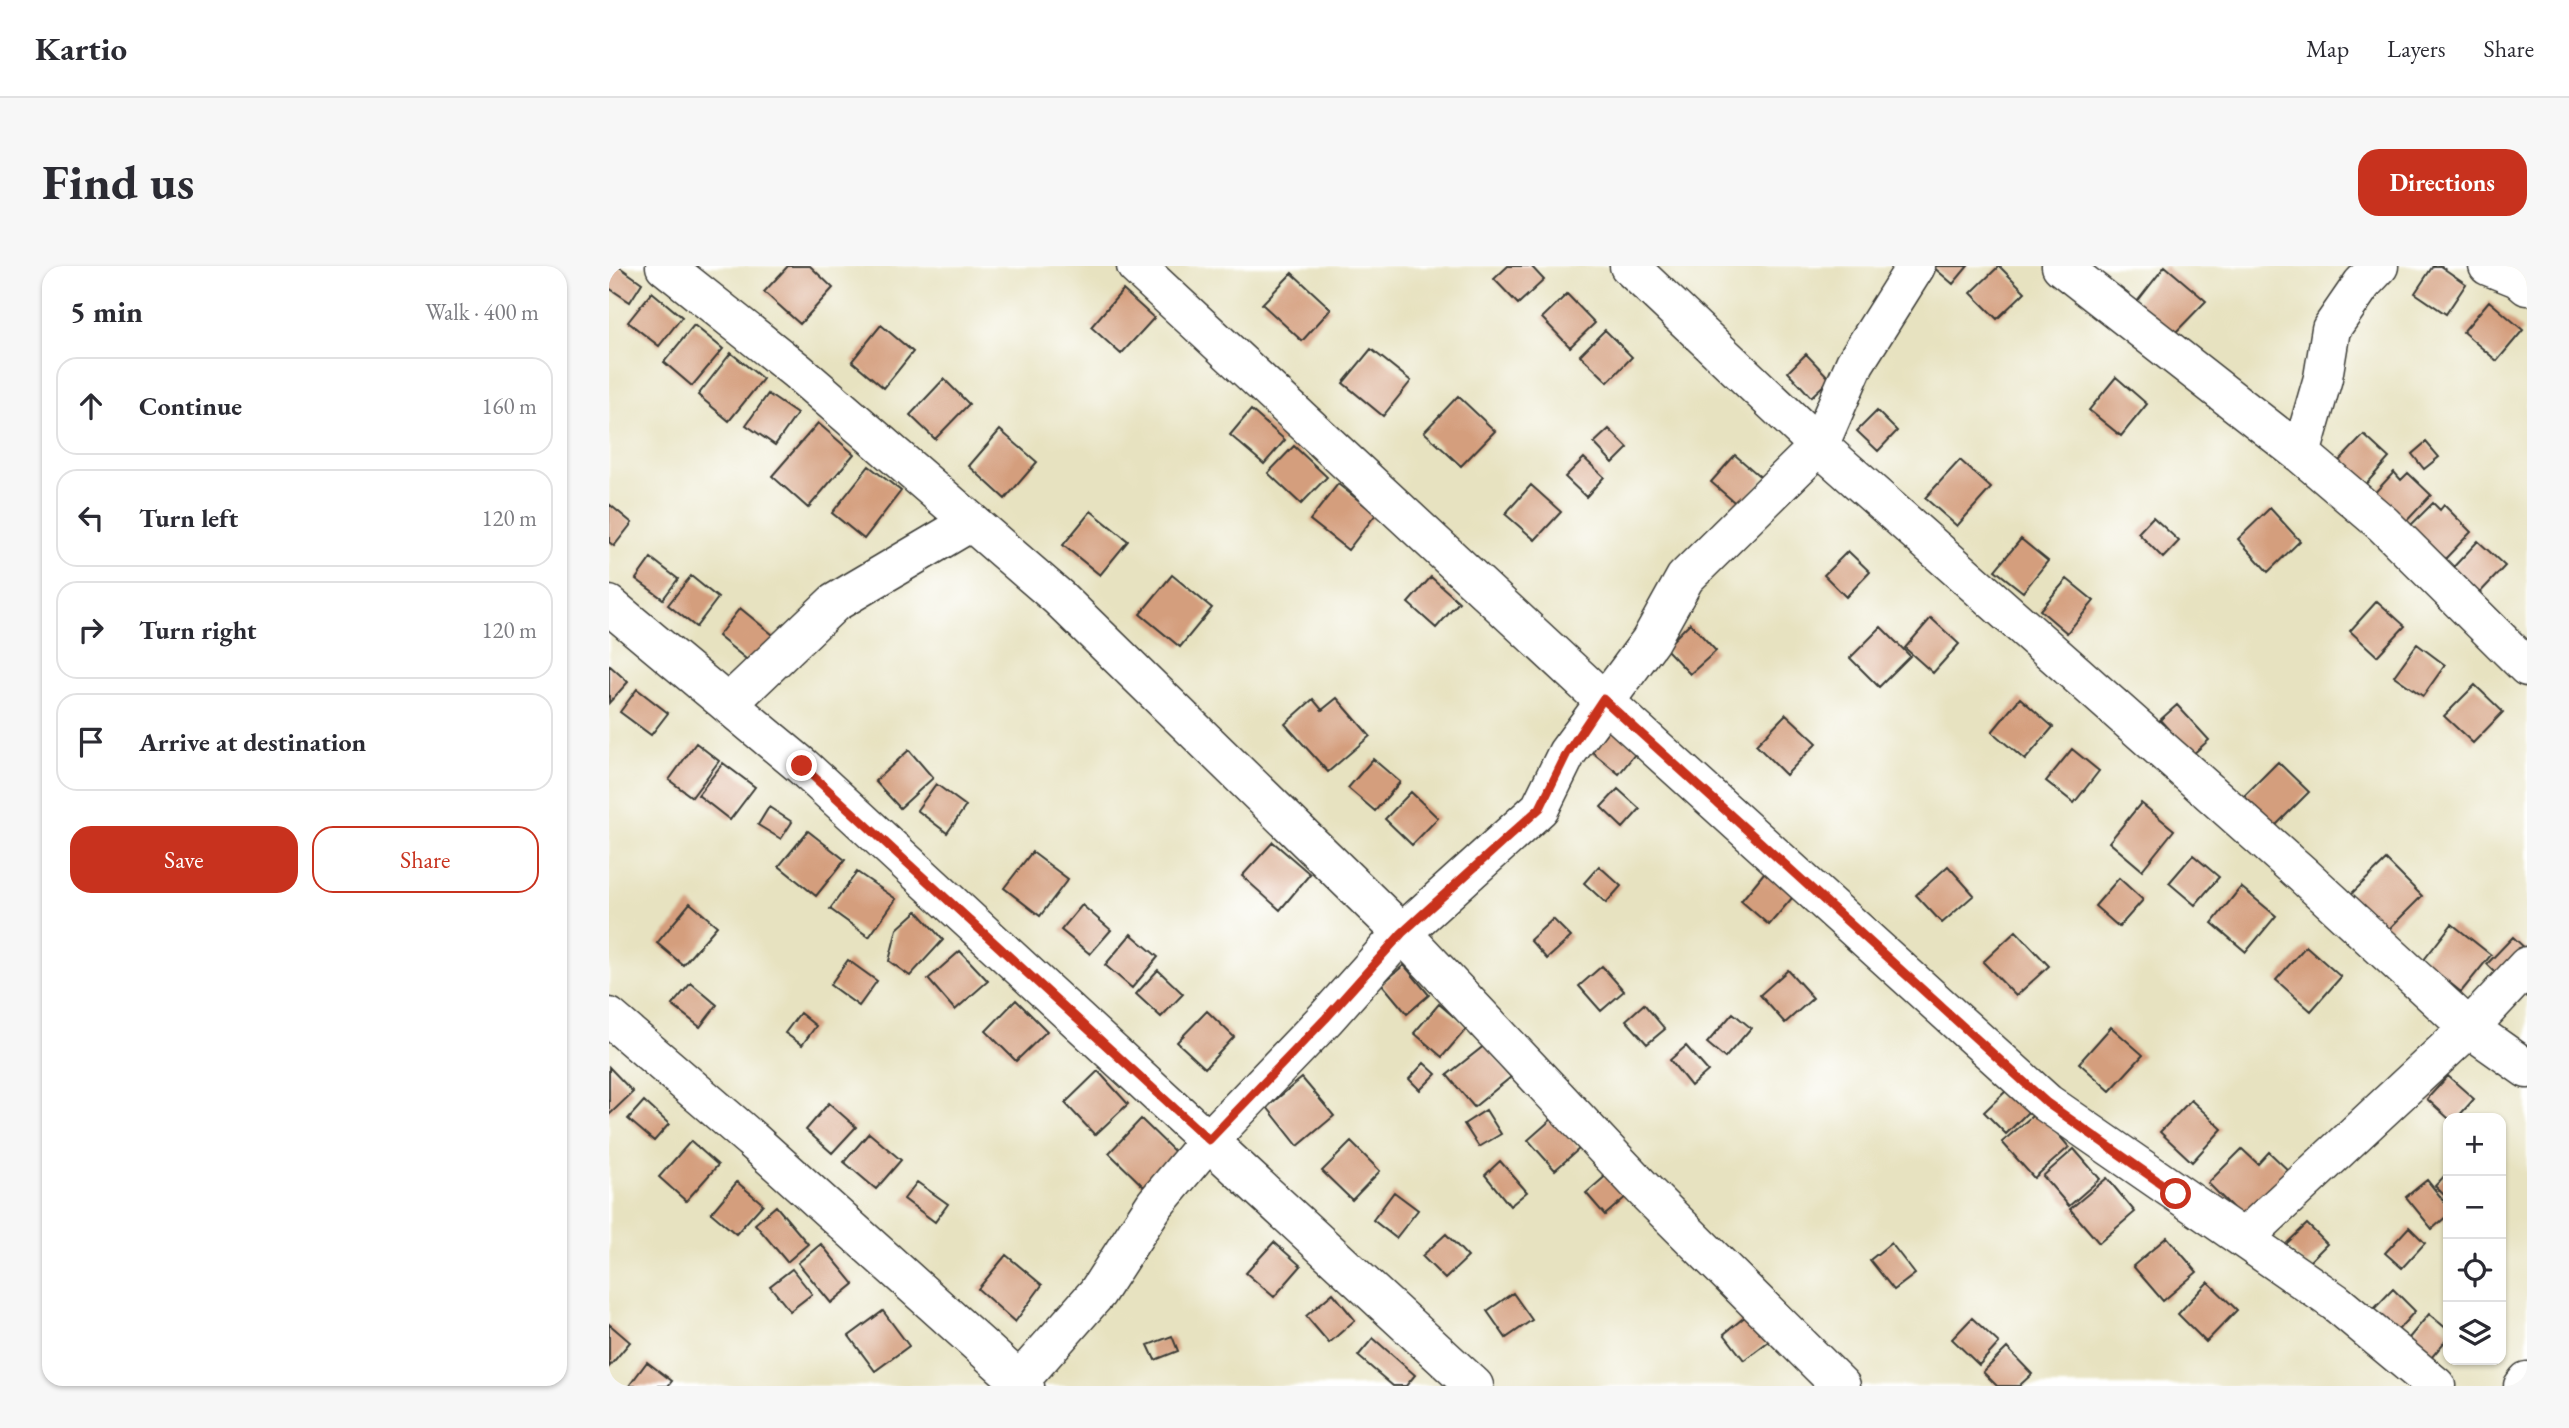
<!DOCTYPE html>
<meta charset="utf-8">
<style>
body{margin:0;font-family:"EB Garamond",serif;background:#f7f7f7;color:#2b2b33}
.controls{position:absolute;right:21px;bottom:21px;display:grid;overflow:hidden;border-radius:14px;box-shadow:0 2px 5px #0004}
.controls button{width:63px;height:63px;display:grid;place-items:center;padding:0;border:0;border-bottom:2px solid #e1e1e2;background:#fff;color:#2b2b33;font:35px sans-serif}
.stop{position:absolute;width:21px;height:21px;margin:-16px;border:5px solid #c8321e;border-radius:50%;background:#fff}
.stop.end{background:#c8321e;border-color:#fff;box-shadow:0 2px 7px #0008}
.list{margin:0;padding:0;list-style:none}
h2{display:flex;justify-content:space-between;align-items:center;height:91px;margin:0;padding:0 28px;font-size:30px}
h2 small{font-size:23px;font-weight:400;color:#7c7c81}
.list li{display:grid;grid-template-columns:46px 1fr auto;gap:21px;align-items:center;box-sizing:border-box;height:98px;margin:0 14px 14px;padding:0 14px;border:2px solid #e1e1e2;border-radius:21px}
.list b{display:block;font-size:26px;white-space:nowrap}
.list em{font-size:23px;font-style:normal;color:#7c7c81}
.actions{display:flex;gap:14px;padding:21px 28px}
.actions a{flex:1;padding:16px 0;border:2px solid #c8321e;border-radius:21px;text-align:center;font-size:24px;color:#c8321e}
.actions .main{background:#c8321e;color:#fff}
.icon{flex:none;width:38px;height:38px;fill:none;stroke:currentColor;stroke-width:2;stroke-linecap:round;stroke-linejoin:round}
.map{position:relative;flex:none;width:1918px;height:1120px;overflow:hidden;border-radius:21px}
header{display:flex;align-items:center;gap:42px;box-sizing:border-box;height:98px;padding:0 35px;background:#fff;border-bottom:2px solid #e1e1e2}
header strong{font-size:33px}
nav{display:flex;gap:38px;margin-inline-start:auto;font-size:24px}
.intro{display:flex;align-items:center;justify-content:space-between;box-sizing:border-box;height:168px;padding:0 42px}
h1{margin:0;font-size:49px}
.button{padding:18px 32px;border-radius:21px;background:#c8321e;color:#fff;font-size:24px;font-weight:700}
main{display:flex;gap:42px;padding:0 42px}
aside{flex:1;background:#fff;border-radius:21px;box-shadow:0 2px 5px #0004}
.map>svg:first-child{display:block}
.building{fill:#d49e7d}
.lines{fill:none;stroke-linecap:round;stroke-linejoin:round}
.minor-casing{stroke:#3a3a35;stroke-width:41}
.minor{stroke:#fff;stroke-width:38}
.route{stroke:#c8321e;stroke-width:9}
</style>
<header>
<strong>Kartio</strong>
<nav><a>Map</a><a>Layers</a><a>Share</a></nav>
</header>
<div class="intro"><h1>Find us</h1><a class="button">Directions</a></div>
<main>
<aside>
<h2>5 min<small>Walk · 400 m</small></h2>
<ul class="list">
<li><svg class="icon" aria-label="ahead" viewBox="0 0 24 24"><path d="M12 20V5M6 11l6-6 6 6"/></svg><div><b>Continue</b></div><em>160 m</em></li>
<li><svg class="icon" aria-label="left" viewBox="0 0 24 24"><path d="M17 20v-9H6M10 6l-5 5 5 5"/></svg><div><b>Turn left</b></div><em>120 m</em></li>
<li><svg class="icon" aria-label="right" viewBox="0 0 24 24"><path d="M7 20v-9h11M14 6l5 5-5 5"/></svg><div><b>Turn right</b></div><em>120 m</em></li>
<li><svg class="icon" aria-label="arrive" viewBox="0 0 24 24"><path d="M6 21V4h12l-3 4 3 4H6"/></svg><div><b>Arrive at destination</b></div></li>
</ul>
<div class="actions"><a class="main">Save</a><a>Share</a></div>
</aside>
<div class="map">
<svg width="1918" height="1120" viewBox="0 0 1918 1120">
<rect width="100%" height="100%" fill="#fff"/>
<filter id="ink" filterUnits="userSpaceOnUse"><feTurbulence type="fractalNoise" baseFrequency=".0143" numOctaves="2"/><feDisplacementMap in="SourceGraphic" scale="14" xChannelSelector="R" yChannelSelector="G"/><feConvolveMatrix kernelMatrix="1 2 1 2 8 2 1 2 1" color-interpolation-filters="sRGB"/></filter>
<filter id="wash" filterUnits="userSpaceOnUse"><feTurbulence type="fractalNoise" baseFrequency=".00686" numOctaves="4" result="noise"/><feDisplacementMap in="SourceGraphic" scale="28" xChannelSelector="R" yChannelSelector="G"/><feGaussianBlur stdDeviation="1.57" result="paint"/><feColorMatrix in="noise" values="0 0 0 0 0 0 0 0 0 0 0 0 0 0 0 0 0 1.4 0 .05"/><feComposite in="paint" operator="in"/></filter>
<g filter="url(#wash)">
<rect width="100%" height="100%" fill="#e7e2c0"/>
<g id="blocks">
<!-- building -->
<path class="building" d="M 2,0 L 9,0 L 33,17 L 21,36 L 0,22 Z
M 179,0 L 201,0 L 224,22 L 191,58 L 155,26 Z
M 899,0 L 922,0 L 935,14 L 909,38 L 885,13 Z
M 1323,0 L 1359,0 L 1344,18 Z
M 1390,0 L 1416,26 L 1388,53 L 1362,27 Z
M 1556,0 L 1597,35 L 1564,69 L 1528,36 Z
M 1824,0 L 1831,0 L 1857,18 L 1837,48 L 1806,27 Z
M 683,7 L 722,43 L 693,75 L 653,38 Z
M 514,24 L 545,52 L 512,88 L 482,61 Z
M 43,26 L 73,51 L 50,80 L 19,56 Z
M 958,28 L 986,57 L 961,81 L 933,52 Z
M 1880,35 L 1914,64 L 1888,95 L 1854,66 Z
M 85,59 L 114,83 L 83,120 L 55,96 Z
M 272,59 L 304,86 L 275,122 L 243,95 Z
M 996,64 L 1023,91 L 999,116 L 971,89 Z
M 762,83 L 802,115 L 774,150 L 734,117 Z
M 122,87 L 154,113 L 120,155 L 89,129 Z
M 1197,88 L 1221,113 L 1202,131 L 1179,106 Z
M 1507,111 L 1538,138 L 1512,170 L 1480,144 Z
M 335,113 L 360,138 L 326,173 L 301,149 Z
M 159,128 L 188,148 L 166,179 L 137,159 Z
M 849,130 L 886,165 L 852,200 L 815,166 Z
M 642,144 L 676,174 L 655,198 L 621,169 Z
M 1268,145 L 1288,165 L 1269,185 L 1248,165 Z
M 209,157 L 245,188 L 199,242 L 163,210 Z
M 1000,163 L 1019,182 L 1004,197 L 985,177 Z
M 391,164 L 428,196 L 396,233 L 360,200 Z
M 1755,169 L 1780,192 L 1755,220 L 1729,196 Z
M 1817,176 L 1830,191 L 1815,203 L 1803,188 Z
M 685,180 L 718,211 L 692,238 L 659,207 Z
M 1126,189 L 1154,213 L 1131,241 L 1102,216 Z
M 975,192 L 995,211 L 977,231 L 956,211 Z
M 1351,194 L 1382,222 L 1348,260 L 1316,232 Z
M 260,200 L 292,225 L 255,273 L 223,247 Z
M 1785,206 L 1792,214 L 1799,207 L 1822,229 L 1791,262 L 1760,233 Z
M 729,218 L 767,248 L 739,284 L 701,254 Z
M 922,219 L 952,246 L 926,274 L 896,248 Z
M 1824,237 L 1831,244 L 1835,239 L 1862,266 L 1833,296 L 1799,262 Z
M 0,238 L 23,257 L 5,280 L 0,276 Z
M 1661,242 L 1691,275 L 1659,306 L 1629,273 Z
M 482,245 L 519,275 L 491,309 L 454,279 Z
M 1544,251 L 1570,275 L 1554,292 L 1529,267 Z
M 1412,273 L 1439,295 L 1414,326 L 1386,304 Z
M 1869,275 L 1896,300 L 1865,333 L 1838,308 Z
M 1239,285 L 1261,306 L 1237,331 L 1215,309 Z
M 42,292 L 69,313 L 54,333 L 27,313 Z
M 563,309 L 603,342 L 571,381 L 531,348 Z
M 82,310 L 109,332 L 87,361 L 59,339 Z
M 822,311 L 850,336 L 827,362 L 799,337 Z
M 1458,313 L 1485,335 L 1458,367 L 1431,344 Z
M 1768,335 L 1796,360 L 1768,390 L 1741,365 Z
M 131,342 L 169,373 L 147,401 L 109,370 Z
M 1322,352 L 1350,378 L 1324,407 L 1296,382 Z
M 1081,357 L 1107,385 L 1081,408 L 1056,382 Z
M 1272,361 L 1301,390 L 1270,421 L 1241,392 Z
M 1808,378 L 1836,399 L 1814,430 L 1785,410 Z
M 0,399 L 19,416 L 0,437 Z
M 1866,419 L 1894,446 L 1864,477 L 1835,450 Z
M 28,423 L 59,447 L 42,469 L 11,446 Z
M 728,432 L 761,470 L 719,506 L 676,458 L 704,433 L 713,444 Z
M 1411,432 L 1444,461 L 1416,494 L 1383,466 Z
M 1568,439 L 1600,474 L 1583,489 L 1551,454 Z
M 1177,448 L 1208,477 L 1177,509 L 1147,479 Z
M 1003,460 L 1030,483 L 1010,508 L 982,485 Z
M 87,477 L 110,495 L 83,531 L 60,514 Z
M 1463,483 L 1490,505 L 1465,537 L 1437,515 Z
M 300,484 L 324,512 L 291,542 L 266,515 Z
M 764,493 L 791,516 L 766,545 L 739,522 Z
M 1669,496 L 1700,526 L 1666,560 L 1635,530 Z
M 114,497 L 146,521 L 121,554 L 89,529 Z
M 327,518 L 357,540 L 338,567 L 308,544 Z
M 1009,523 L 1031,543 L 1014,562 L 992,541 Z
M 802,526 L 829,552 L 803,579 L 776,553 Z
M 1532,537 L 1565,564 L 1533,604 L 1500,576 Z
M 160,541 L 183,556 L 172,573 L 149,559 Z
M 199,565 L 236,594 L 207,630 L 170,600 Z
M 664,576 L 701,608 L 671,644 L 633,610 Z
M 423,586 L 459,613 L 431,650 L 395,622 Z
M 1584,589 L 1610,611 L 1586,639 L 1560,617 Z
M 1777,594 L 1813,630 L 1775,668 L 1739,631 Z
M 990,600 L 1012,620 L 997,637 L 975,617 Z
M 1339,600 L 1365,629 L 1333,657 L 1307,629 Z
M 1160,601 L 1189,625 L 1160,659 L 1132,635 Z
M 248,606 L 287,633 L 260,671 L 221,643 Z
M 1510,612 L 1534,634 L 1510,661 L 1486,640 Z
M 1632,621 L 1667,650 L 1637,686 L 1603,657 Z
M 81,637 L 108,660 L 74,699 L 48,677 Z
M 473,639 L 502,664 L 481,688 L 452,664 Z
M 308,645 L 334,674 L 301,710 L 280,695 L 288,663 Z
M 944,653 L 962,671 L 938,693 L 921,674 Z
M 1843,658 L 1882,689 L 1852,726 L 1814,695 Z
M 1407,665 L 1440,700 L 1407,730 L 1374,696 Z
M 522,668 L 549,691 L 523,722 L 496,699 Z
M 1904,671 L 1918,684 L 1895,715 L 1878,698 Z
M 1697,680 L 1732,711 L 1702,745 L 1667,714 Z
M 351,685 L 379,715 L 346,744 L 319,713 Z
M 239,694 L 268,715 L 250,740 L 221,719 Z
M 795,699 L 820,729 L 798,748 L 773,718 Z
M 993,700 L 1015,725 L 992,745 L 970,720 Z
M 549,704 L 574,728 L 552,751 L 527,728 Z
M 1179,704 L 1204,732 L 1176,757 L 1151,729 Z
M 82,717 L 108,739 L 91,761 L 63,739 Z
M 407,734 L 438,765 L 407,795 L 377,765 Z
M 830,738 L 858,762 L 833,791 L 805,767 Z
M 1035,738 L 1056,763 L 1038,778 L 1017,754 Z
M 598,745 L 625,771 L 596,802 L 568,776 Z
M 191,747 L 207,760 L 193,779 L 176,767 Z
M 1124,747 L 1142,762 L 1116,792 L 1098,777 Z
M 1502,761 L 1534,789 L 1501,825 L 1470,797 Z
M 876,779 L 902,811 L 865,841 L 838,809 Z
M 1077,780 L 1099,805 L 1082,820 L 1061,794 Z
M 815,797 L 827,808 L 811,824 L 800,813 Z
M 0,801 L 24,826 L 0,849 Z
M 489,805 L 519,838 L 486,869 L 456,837 Z
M 1839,810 L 1865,833 L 1848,852 L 1839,852 L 1818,833 Z
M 693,812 L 725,850 L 689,880 L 658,841 Z
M 1398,824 L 1420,845 L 1397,868 L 1375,846 Z
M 1582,834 L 1613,863 L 1583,896 L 1551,866 Z
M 35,835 L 60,858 L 45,875 L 19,853 Z
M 220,837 L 247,861 L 223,887 L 197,864 Z
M 877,844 L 892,868 L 870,881 L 855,858 Z
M 1429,845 L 1460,881 L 1425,912 L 1393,876 Z
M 944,852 L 970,883 L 946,904 L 919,874 Z
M 532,853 L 567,887 L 535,921 L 500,887 Z
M 260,867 L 292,894 L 267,923 L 235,896 Z
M 82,875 L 109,899 L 77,935 L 50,911 Z
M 742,876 L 771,905 L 743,934 L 713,905 Z
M 1465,883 L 1491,913 L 1460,940 L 1434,910 Z
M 1633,883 L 1649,898 L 1660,886 L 1684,909 L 1638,956 L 1599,917 Z
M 891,895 L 918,926 L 901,940 L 876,909 Z
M 1839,906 L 1839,933 L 1826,920 Z
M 999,908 L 1018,930 L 996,949 L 977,927 Z
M 1498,912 L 1526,946 L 1490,977 L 1461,943 Z
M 1818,914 L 1839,940 L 1839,949 L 1823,963 L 1797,931 Z
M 128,916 L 154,938 L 127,968 L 102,947 Z
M 308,916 L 339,938 L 326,956 L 295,933 Z
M 785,926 L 809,944 L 787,972 L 764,954 Z
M 167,940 L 199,978 L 178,996 L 146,958 Z
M 1698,958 L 1718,978 L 1697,999 L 1677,978 Z
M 1800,961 L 1816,977 L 1793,1002 L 1776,987 Z
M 837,968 L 859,991 L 836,1013 L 813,990 Z
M 1558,971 L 1588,1006 L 1554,1035 L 1524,1000 Z
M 665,976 L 692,1000 L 665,1031 L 637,1007 Z
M 1282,977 L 1306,1008 L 1285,1024 L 1261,994 Z
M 212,978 L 245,1018 L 222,1037 L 189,997 Z
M 397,989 L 433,1019 L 406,1056 L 369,1023 Z
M 183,1003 L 203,1028 L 181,1045 L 161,1020 Z
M 1599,1016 L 1628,1044 L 1597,1076 L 1569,1048 Z
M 1784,1023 L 1806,1045 L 1788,1065 L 1764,1044 Z
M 724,1027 L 746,1054 L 720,1077 L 697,1050 Z
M 904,1027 L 923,1054 L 897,1072 L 878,1045 Z
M 274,1045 L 300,1080 L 266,1105 L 240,1070 Z
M 1143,1045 L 1164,1072 L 1135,1094 L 1115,1068 Z
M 1820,1048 L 1839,1064 L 1839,1072 L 1817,1098 L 1795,1078 Z
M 1363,1052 L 1390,1077 L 1370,1099 L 1343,1073 Z
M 0,1058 L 21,1076 L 0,1101 Z
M 563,1070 L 569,1085 L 546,1094 L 539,1079 Z
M 764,1072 L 806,1109 L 797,1120 L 784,1120 L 749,1090 Z
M 1398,1082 L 1423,1108 L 1410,1120 L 1388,1120 L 1374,1106 Z
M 38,1096 L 63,1115 L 59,1120 L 20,1120 Z"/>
</g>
</g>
<g filter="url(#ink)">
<use href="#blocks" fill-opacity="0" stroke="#3a3a35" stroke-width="2"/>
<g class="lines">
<defs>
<path id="minor" d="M 56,0 L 188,105 L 450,332 L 793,667 L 1039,928 L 1232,1120
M 527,0 L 994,434 L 1438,837 L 1726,1036 L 1827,1120
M 1020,0 L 1210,180 L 1693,608 L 1860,762 L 1918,803
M 1452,0 L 1692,188 L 1774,258 L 1918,401
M 1879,0 L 1909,12 L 1918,20
M 1692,188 L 1714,112 L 1722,63 L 1753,18 L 1770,0
M 0,339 L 193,500 L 865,1120
M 119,438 L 225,337 L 362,256
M 0,751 L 142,873 L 416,1120
M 1635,972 L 1860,762 L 1918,700
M 406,1120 L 488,1027 L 546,938 L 600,874 L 717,752 L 793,667 L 931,542 L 958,487 L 1041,375 L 1076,312 L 1210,180 L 1246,97 L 1307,0
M 1914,1120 L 1918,1115"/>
</defs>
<!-- minor casing -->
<use href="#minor" class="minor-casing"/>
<!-- minor -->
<use href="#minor" class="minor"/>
</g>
</g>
<g class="lines" filter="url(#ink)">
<!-- route -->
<path class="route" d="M 193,500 L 600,874 L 717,752 L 793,667 L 931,542 L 958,487 L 994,433 L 1438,837 L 1567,928"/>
</g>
</svg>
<div class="controls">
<button>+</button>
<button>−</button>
<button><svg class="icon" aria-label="locate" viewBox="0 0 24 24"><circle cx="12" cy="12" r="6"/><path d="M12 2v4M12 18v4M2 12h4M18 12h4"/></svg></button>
<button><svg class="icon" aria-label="layers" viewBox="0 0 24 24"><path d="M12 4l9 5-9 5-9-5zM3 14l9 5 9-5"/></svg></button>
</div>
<div class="stop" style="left:1567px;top:928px"></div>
<div class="stop end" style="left:193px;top:500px"></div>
</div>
</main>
